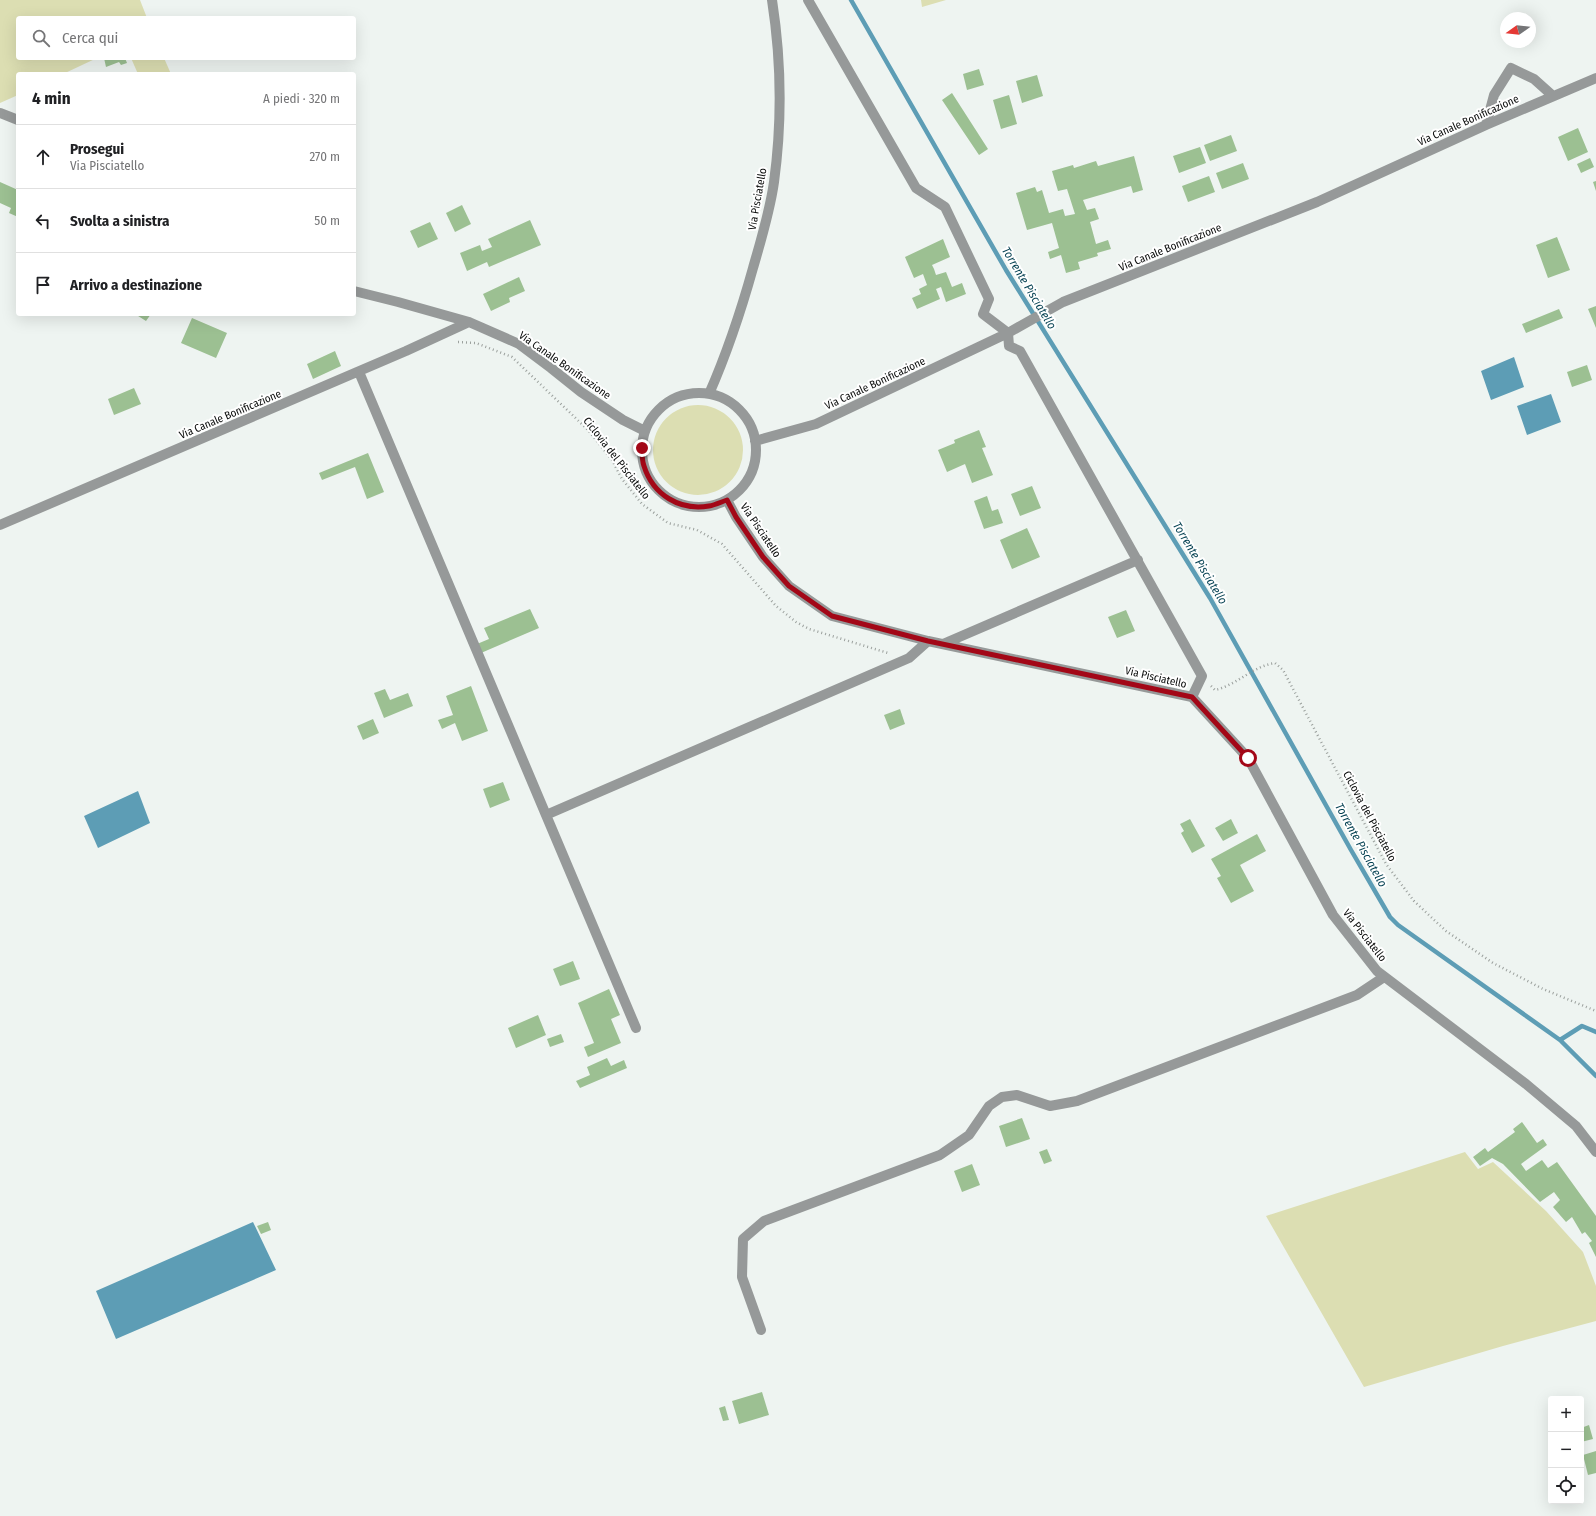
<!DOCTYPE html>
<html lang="it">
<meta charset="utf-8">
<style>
body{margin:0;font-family:"Fira Sans Condensed",sans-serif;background:#f2f2f2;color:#202124}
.controls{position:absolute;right:12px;bottom:12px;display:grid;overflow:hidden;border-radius:4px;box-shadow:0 4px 16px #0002}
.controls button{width:36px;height:36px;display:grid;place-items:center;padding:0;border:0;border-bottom:1px solid #e0e0e0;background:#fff;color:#202124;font:20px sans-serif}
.compass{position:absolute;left:1500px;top:12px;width:36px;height:36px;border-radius:50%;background:#fff;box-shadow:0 4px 16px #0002;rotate:255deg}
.stop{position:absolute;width:12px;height:12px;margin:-9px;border:3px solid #a30717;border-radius:50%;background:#fff}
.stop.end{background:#a30717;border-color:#fff;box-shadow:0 1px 4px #0008}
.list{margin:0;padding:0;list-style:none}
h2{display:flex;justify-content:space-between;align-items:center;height:52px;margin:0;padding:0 16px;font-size:17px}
h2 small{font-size:13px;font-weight:400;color:#757577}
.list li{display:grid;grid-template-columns:26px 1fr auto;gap:12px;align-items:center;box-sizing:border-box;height:64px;padding:0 16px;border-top:1px solid #e0e0e0}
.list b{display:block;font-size:15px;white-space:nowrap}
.list p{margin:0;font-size:13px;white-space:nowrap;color:#757577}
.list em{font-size:13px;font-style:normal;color:#757577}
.icon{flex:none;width:22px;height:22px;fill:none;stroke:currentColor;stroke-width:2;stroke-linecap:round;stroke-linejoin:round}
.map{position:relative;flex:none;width:1596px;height:1516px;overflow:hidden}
.search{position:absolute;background:#fff;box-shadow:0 4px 16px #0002;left:16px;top:16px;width:340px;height:44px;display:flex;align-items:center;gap:10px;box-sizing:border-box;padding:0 14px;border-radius:4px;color:#757577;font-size:15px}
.panel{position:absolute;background:#fff;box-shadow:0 4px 16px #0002;left:16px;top:72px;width:340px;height:244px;border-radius:4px}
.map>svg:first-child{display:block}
.green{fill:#dcdeb2}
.water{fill:#5d9db5}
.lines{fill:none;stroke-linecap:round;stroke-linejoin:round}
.stream{stroke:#5d9db5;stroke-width:4.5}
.building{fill:#9cc092}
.path{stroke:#9ba09d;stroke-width:2.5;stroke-dasharray:1 3;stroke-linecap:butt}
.minor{stroke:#969999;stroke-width:10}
.route{stroke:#a30717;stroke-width:5}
.labels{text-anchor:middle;stroke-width:4;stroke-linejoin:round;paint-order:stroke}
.street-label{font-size:11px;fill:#0a0c0b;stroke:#fff}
.water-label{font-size:12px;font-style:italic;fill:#023f50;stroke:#fff}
</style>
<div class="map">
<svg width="1596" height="1516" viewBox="0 0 1596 1516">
<rect width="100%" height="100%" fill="#eef4f1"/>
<!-- green -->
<path class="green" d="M 0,0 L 140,0 L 147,18 L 18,18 L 18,58 L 97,58 L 63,74 L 18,74 L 18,95 L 0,103 Z
M 921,0 L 946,0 L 922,7 Z
M 131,58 L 164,58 L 171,74 L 138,74 Z
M653 450a45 45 0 1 1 90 0a45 45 0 1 1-90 0Z
M 1465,1152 L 1478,1169 L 1493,1162 L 1546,1211 L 1583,1252 L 1596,1286 L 1596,1321 L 1503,1346 L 1364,1387 L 1266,1216 Z"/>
<!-- water -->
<path class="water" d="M 1514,357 L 1524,387 L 1491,400 L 1481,371 Z
M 1551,394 L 1561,422 L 1527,435 L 1517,406 Z
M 138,791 L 150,823 L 98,848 L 84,816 Z
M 253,1222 L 276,1270 L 116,1339 L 96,1291 Z"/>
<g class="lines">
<!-- stream -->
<path class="stream" d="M 851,0 L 1006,270 L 1210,598 L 1351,850 L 1390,917 L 1398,925 L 1560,1040 L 1596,1076
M 1560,1040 L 1582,1026 L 1596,1032"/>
</g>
<!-- building -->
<path class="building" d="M 104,58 L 125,58 L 127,63 L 121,65 L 119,62 L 106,67 Z
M 979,69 L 984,85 L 967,90 L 963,74 Z
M 1037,75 L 1043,96 L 1022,103 L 1016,81 Z
M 952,93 L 988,149 L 979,155 L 942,100 Z
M 1009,95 L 1017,124 L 1001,129 L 993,100 Z
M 1578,128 L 1588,152 L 1568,161 L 1558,137 Z
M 1231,135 L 1237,151 L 1210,161 L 1204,145 Z
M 1200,147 L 1206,163 L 1179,173 L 1173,156 Z
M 1134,156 L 1143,190 L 1133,193 L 1131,186 L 1083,200 L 1087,210 L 1095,208 L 1099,219 L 1090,222 L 1096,244 L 1108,240 L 1111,249 L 1097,253 L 1098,256 L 1078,262 L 1080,269 L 1066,273 L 1061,255 L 1050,259 L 1048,252 L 1059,248 L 1052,223 L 1027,230 L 1016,193 L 1035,187 L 1037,192 L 1042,190 L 1049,213 L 1063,209 L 1065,216 L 1075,214 L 1067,189 L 1058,191 L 1052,171 L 1073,165 L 1074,168 L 1096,161 L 1098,166 Z
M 1590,158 L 1594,167 L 1581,173 L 1577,164 Z
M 1243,163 L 1249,179 L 1222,189 L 1216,173 Z
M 1209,176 L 1215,192 L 1188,202 L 1182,186 Z
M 1596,181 L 1596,191 L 1593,182 Z
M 0,182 L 18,190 L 17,196 L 18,197 L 18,217 L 9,213 L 11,208 L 0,203 Z
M 462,205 L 471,224 L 455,232 L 446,213 Z
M 530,220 L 541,245 L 489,267 L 487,262 L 467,271 L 460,253 L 480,245 L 482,251 L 492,247 L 488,239 Z
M 430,222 L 438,239 L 418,248 L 410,231 Z
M 1557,237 L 1570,270 L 1548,278 L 1536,245 Z
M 943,239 L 950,257 L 932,265 L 934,269 L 936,275 L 946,272 L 952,287 L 962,283 L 966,294 L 946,302 L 941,287 L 936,289 L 940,299 L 917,309 L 912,298 L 921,294 L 919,289 L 927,285 L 923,274 L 914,278 L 905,257 Z
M 519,277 L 525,291 L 509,298 L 510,302 L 491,311 L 483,294 Z
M 1596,306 L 1596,328 L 1588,309 Z
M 1559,309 L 1563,318 L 1526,333 L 1522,324 Z
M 135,314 L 151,314 L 146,321 Z
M 192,318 L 227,333 L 216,358 L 181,343 Z
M 335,351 L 341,366 L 313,379 L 307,364 Z
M 1587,365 L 1592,380 L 1572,387 L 1567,372 Z
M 134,388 L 141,404 L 114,415 L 108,399 Z
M 979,430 L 986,447 L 982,448 L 993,475 L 972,483 L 965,464 L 947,472 L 938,450 L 955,443 L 954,440 Z
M 368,453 L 384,492 L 367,499 L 355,467 L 322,480 L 319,473 Z
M 1032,486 L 1041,508 L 1020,516 L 1011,494 Z
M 987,496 L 992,511 L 998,509 L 1003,523 L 984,529 L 974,501 Z
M 1027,528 L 1040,557 L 1012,569 L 1000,540 Z
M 530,609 L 539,628 L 481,653 L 477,644 L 489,639 L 484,628 Z
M 1126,610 L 1135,631 L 1117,638 L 1108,617 Z
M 471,686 L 488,731 L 462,741 L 455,723 L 442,729 L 438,720 L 453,715 L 446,696 Z
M 385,689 L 390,700 L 408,693 L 413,706 L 384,718 L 374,693 Z
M 900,709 L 905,724 L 890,730 L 884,715 Z
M 373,719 L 379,733 L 363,740 L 357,726 Z
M 503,782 L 510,800 L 490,808 L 483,789 Z
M 1190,819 L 1205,846 L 1192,853 L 1181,833 L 1184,831 L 1180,824 Z
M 1231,819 L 1238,833 L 1223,841 L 1215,828 Z
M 1257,834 L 1266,851 L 1240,865 L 1254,891 L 1231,903 L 1217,878 L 1221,876 L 1211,859 Z
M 573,961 L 580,979 L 560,986 L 553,969 Z
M 609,989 L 620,1015 L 611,1019 L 621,1043 L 588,1057 L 584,1047 L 594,1043 L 578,1003 Z
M 538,1015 L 546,1035 L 516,1048 L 508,1028 Z
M 561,1034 L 564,1042 L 550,1047 L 547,1039 Z
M 607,1058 L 611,1066 L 624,1060 L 627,1068 L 580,1088 L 576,1081 L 590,1075 L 587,1067 Z
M 1022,1118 L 1030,1139 L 1006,1147 L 999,1126 Z
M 1522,1122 L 1537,1143 L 1543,1139 L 1547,1145 L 1521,1164 L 1526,1171 L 1542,1160 L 1548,1168 L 1557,1162 L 1596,1216 L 1596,1257 L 1589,1243 L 1592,1241 L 1585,1232 L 1582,1234 L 1572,1217 L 1566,1222 L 1553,1207 L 1560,1200 L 1554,1192 L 1540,1202 L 1503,1164 L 1492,1158 L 1480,1166 L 1473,1157 L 1485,1148 L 1488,1152 L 1515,1132 L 1513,1129 Z
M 1047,1149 L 1052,1161 L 1044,1164 L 1039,1152 Z
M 972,1164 L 980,1185 L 962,1192 L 954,1171 Z
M 268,1222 L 271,1230 L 261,1234 L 257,1226 Z
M 762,1392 L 769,1415 L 739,1424 L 732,1401 Z
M 725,1406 L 729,1420 L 723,1421 L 719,1408 Z
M 1589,1425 L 1593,1439 L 1581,1442 L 1581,1428 Z
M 1596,1451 L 1596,1473 L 1588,1475 L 1583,1455 Z"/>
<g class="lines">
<!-- path -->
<path class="path" d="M 458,342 L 476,343 L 512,357 L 588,430 L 612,460 L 622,479 L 642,504 L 668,523 L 697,530 L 722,544 L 776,606 L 796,622 L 809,629 L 888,653
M 1211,686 L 1215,690 C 1237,685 1253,666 1275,663 L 1283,670 L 1386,864 L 1414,901 L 1446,931 L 1493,963 L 1543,989 L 1596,1011"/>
<!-- minor -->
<path class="minor" d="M 808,0 L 916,188 L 945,207 L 989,299 L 983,314 L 1008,333 L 1009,346 L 1020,351 L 1202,676 L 1192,697
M 0,113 L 18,120
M 1486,125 L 1494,95 L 1511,68 L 1534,79 L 1553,96
M 354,291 L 398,302 L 469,322 L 519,344 L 551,368 L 581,392 L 623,420 L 645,431
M 359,372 L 546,815
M642 450a57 57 0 1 1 114 0a57 57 0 1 1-114 0Z
M 709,394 C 727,353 741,311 753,268 C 761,240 770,211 774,182 C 782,123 781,58 772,0
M 755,441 L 816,424 L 1008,333 L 1063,302 L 1317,202 L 1486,125 L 1596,78
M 727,500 L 736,517 L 763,557 L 789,586 L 832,616 L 928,641 L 1192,697 L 1248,758 L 1333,915 L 1377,971 L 1526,1084 L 1576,1126 L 1596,1152
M 0,525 L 406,351 L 469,322
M 943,644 L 1138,560
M 636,1028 L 546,815 L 909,658 L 928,641
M 761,1330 L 742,1277 L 743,1239 L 764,1221 L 940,1155 L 969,1135 L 989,1106 L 1002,1097 L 1017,1095 L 1050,1106 L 1077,1101 L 1357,995 L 1384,977"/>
</g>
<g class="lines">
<!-- route -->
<path class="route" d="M 642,448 C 642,454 642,461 644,466 C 653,495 680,511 709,506 C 715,505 721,502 727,500 L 736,517 L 763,557 L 789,586 L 832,616 L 928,641 L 1192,697 L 1248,758"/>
</g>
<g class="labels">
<!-- street labels -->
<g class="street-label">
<text transform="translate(1468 120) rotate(-24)" y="4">Via Canale Bonificazione</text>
<text transform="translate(757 199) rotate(-80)" y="4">Via Pisciatello</text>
<text transform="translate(1170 247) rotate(-22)" y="4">Via Canale Bonificazione</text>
<text transform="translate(565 365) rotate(35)" y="4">Via Canale Bonificazione</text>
<text transform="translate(875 383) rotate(-25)" y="4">Via Canale Bonificazione</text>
<text transform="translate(230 414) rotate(-23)" y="4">Via Canale Bonificazione</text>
<text transform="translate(617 458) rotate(52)" y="4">Ciclovia del Pisciatello</text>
<text transform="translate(761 530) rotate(56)" y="4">Via Pisciatello</text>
<text transform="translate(1156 677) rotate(13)" y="4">Via Pisciatello</text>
<text transform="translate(1370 816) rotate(62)" y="4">Ciclovia del Pisciatello</text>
<text transform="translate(1365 935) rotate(52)" y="4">Via Pisciatello</text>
</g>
<!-- water labels -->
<g class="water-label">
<text transform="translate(1029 288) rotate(59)" y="4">Torrente Pisciatello</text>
<text transform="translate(1200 563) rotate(59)" y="4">Torrente Pisciatello</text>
<text transform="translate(1361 845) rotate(61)" y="4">Torrente Pisciatello</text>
</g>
</g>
</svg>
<div class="controls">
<button>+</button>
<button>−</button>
<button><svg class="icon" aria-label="locate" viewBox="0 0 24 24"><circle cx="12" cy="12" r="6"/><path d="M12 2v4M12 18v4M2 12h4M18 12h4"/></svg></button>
</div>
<svg class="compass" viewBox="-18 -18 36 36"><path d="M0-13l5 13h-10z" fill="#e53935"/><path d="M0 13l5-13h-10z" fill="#757577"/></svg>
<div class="stop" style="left:1248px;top:758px"></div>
<div class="stop end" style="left:642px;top:448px"></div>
<div class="search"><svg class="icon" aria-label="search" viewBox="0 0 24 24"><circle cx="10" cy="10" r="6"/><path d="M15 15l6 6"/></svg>Cerca qui</div>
<section class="panel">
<h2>4 min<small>A piedi · 320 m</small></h2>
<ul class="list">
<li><svg class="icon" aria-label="ahead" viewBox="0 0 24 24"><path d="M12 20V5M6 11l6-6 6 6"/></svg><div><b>Prosegui</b><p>Via Pisciatello</p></div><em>270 m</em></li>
<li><svg class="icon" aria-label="left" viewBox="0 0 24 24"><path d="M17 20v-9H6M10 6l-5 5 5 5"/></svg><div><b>Svolta a sinistra</b></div><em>50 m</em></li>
<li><svg class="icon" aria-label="arrive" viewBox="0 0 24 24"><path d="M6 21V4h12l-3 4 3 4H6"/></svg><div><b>Arrivo a destinazione</b></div></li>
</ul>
</section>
</div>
